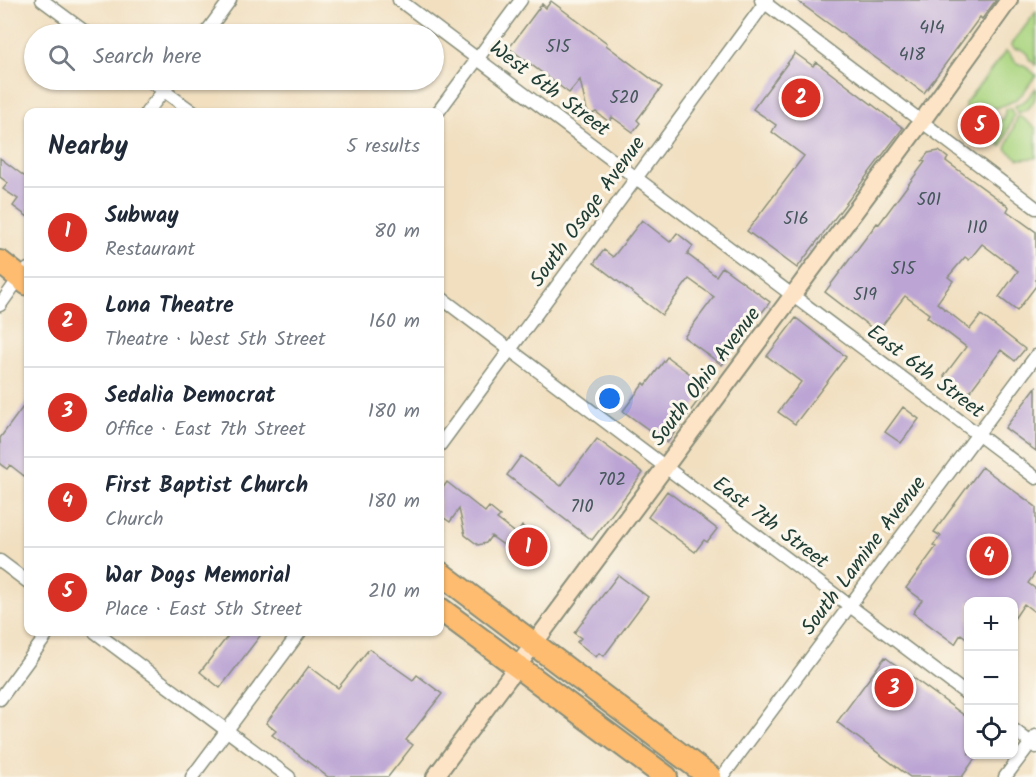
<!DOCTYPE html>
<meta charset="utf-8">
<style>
body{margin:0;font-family:Kalam,sans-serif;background:#f6f6f7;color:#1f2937}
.controls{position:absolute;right:18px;bottom:18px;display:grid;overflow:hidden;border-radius:12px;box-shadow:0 2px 4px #0004}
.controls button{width:54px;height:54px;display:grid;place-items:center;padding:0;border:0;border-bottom:2px solid #e0e1e3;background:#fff;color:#1f2937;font:30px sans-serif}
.you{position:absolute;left:610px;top:399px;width:21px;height:21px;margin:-15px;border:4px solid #fff;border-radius:50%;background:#1a73e8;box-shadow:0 0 0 9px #1a73e833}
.badge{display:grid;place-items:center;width:39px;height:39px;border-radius:50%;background:#d93025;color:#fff;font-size:20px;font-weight:700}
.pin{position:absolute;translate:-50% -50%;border:3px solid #fff;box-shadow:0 2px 6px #0006}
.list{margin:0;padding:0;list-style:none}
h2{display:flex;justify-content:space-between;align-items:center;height:78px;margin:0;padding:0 24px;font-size:26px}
h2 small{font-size:20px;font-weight:400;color:#747a83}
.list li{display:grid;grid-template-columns:39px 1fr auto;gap:18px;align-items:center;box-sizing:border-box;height:90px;padding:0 24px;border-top:2px solid #e0e1e3}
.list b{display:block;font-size:22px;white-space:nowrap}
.list p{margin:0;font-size:20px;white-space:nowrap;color:#747a83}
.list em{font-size:20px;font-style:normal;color:#747a83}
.icon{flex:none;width:33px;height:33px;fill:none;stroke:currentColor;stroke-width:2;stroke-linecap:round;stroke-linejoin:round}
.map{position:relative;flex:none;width:1036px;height:777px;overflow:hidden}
.search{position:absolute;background:#fff;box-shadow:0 2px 4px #0004;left:24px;top:24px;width:420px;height:66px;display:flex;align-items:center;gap:15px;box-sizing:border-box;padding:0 21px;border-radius:33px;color:#747a83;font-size:22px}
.panel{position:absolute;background:#fff;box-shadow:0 2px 4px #0004;left:24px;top:108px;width:420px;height:528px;border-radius:12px}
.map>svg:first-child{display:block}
.green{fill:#abd581;stroke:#65895a;stroke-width:1.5}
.building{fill:#bca5d4}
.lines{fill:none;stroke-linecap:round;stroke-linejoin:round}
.street-casing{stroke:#888e7a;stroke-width:15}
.secondary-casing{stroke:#888e7a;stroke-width:20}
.highway-casing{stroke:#888e7a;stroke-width:26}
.street{stroke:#fff;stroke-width:12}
.secondary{stroke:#fee4c6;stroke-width:16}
.highway{stroke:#fdbc70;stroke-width:22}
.labels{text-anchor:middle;stroke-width:6;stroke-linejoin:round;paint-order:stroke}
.number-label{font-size:18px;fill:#46575c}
.street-label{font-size:21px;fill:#1f3d34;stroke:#fbf7ec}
</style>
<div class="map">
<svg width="1036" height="777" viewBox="0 0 1036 777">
<rect width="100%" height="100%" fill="#fbf7ec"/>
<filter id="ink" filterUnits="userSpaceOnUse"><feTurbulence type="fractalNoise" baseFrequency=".0167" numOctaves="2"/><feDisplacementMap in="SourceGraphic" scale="12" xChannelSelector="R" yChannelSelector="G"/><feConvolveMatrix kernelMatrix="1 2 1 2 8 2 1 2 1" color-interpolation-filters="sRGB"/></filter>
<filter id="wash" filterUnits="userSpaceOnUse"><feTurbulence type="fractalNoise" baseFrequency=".008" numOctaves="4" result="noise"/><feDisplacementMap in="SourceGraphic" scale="24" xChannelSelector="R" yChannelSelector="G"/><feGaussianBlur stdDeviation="1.35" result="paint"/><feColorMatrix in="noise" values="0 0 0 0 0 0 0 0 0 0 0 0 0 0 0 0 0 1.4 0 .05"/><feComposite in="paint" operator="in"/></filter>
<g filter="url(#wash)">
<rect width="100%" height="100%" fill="#f1dfc0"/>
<!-- green -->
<path class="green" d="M 1036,12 L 1036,65 L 1029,59 C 1028,53 1022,48 1015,49 L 1011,45 Z
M 1006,51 C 1013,56 1013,65 1024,65 L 1036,75 C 1031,81 1027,89 1021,95 C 1007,108 984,111 966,111 L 965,103 Z
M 1036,88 C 1036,102 1031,110 1017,113 L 1015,106 L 1026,100 Z
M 1010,108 L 1014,115 L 1002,146 L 968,121 L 968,116 L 991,113 L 996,121 L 1004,119 L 1005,109 Z
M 1020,116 L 1036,128 L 1036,158 L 1019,159 L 1006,149 L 1017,118 Z"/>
<g id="blocks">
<!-- building -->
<path class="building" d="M 796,0 L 996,0 L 982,19 L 980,17 L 924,93 Z
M 551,1 L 607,43 L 606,45 L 662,87 L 637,120 L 640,123 L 633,132 L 612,117 L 609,122 L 596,112 L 592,114 L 587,111 L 580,80 L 569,93 L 509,48 L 542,4 L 546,8 Z
M 795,53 L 813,66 L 816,62 L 903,128 L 797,268 L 747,231 L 804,156 L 772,132 L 776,125 L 753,109 Z
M 939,151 L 948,158 L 946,161 L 1009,207 L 1007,211 L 1036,232 L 1036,286 L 1017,311 L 999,297 L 1018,271 L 982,244 L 969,260 L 965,257 L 948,277 L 953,281 L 937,303 L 970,329 L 981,315 L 1025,349 L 1015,361 L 1001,350 L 968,394 L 944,376 L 966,347 L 927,317 L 929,314 L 905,296 L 877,332 L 825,292 L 877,223 L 879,224 L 925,162 L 922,161 L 928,153 Z
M 0,158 L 28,179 L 28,217 L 13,206 L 18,199 L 3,189 L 8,183 L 0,177 Z
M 642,220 L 670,242 L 677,233 L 693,246 L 687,254 L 716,276 L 722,267 L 770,302 L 722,365 L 684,337 L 714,297 L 689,279 L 662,315 L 594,263 L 604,250 L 613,257 Z
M 796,318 L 846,357 L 795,424 L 778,412 L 801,382 L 767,356 Z
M 667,357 L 708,387 L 667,443 L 623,411 L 644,383 L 646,385 Z
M 1036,387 L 1036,451 L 1005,428 Z
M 28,400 L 28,479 L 10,465 L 7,469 L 0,464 L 0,438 Z
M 903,407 L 919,419 L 901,443 L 885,432 Z
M 597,439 L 643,473 L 592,540 L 507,475 L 521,456 L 561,486 Z
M 982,467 L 1036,507 L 1036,572 L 1028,583 L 1036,589 L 1036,613 L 1024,604 L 1014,619 L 1014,602 L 969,602 L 969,640 L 961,634 L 955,644 L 913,613 L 922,600 L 906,588 L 936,547 L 933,545 L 941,536 L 934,532 Z
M 447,482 L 485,512 L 489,507 L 500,516 L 497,519 L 517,534 L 522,526 L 549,546 L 534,567 L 491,536 L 486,543 L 478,545 L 465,535 L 459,509 L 450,522 L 440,515 L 440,492 Z
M 667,491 L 717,529 L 707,542 L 704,540 L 695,552 L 648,517 Z
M 618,575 L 648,597 L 604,656 L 599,653 L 596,657 L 577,642 L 581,638 L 574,633 Z
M 231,632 L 263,632 L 220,688 L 200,672 Z
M 369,649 L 413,680 L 417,675 L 442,694 L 406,740 L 413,745 L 388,777 L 328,777 L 272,735 L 276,731 L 266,723 L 309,666 L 338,688 Z
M 885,657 L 969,719 L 969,754 L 978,754 L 962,777 L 910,777 L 837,722 Z"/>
</g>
</g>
<g filter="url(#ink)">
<use href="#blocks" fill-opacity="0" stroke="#888e7a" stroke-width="1.5"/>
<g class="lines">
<defs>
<path id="street" d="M 42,0 L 88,34
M 399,0 L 1036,478
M 761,0 L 1036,208
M 205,34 L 230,0
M 149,80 L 193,112
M 147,112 L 172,80
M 438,112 L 521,0
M 440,297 L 968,695
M 0,305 L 20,277 L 28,269
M 440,445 L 767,0
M 0,561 L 28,582
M 95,632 L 289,777
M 0,699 L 49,632
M 1014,730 L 1036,747
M 192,777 L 300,632
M 722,777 L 1036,356
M 1005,777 L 1036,736"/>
<path id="secondary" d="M 435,777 L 922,121 L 1009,0"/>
<path id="highway" d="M 0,262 L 28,284
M 440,573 L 710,777
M 440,609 L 666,777"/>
</defs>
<!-- street casing -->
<use href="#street" class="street-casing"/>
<!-- secondary casing -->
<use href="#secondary" class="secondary-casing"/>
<!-- highway casing -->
<use href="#highway" class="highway-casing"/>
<!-- street -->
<use href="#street" class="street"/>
<!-- secondary -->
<use href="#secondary" class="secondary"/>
<!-- highway -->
<use href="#highway" class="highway"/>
</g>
</g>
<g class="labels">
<!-- number labels -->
<g class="number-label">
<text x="932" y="33">414</text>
<text x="558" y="52">515</text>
<text x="912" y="60">418</text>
<text x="624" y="103">520</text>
<text x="929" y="205">501</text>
<text x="796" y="224">516</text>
<text x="977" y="233">110</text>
<text x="903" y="274">515</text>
<text x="865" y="300">519</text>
<text x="612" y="485">702</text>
<text x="582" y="512">710</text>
</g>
<!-- street labels -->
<g class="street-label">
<text transform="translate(550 88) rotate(37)" y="7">West 6th Street</text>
<text transform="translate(587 211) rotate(-54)" y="7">South Osage Avenue</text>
<text transform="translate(926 371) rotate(37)" y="7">East 6th Street</text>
<text transform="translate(705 376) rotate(-53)" y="7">South Ohio Avenue</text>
<text transform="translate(771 522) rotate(37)" y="7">East 7th Street</text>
<text transform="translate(863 555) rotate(-53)" y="7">South Lamine Avenue</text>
</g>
</g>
</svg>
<div class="controls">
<button>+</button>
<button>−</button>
<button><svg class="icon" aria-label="locate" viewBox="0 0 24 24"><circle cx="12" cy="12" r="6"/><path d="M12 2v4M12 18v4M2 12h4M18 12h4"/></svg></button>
</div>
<div class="you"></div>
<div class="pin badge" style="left:528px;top:547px">1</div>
<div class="pin badge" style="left:801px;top:98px">2</div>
<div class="pin badge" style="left:894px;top:688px">3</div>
<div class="pin badge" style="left:989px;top:556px">4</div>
<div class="pin badge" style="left:980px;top:125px">5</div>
<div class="search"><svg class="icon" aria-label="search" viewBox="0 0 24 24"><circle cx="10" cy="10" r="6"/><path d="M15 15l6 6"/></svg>Search here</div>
<section class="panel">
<h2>Nearby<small>5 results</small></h2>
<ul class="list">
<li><span class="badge">1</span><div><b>Subway</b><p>Restaurant</p></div><em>80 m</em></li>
<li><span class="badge">2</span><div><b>Lona Theatre</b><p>Theatre · West 5th Street</p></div><em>160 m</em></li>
<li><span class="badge">3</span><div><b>Sedalia Democrat</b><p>Office · East 7th Street</p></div><em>180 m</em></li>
<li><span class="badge">4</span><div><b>First Baptist Church</b><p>Church</p></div><em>180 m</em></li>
<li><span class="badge">5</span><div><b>War Dogs Memorial</b><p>Place · East 5th Street</p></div><em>210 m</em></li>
</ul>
</section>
</div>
